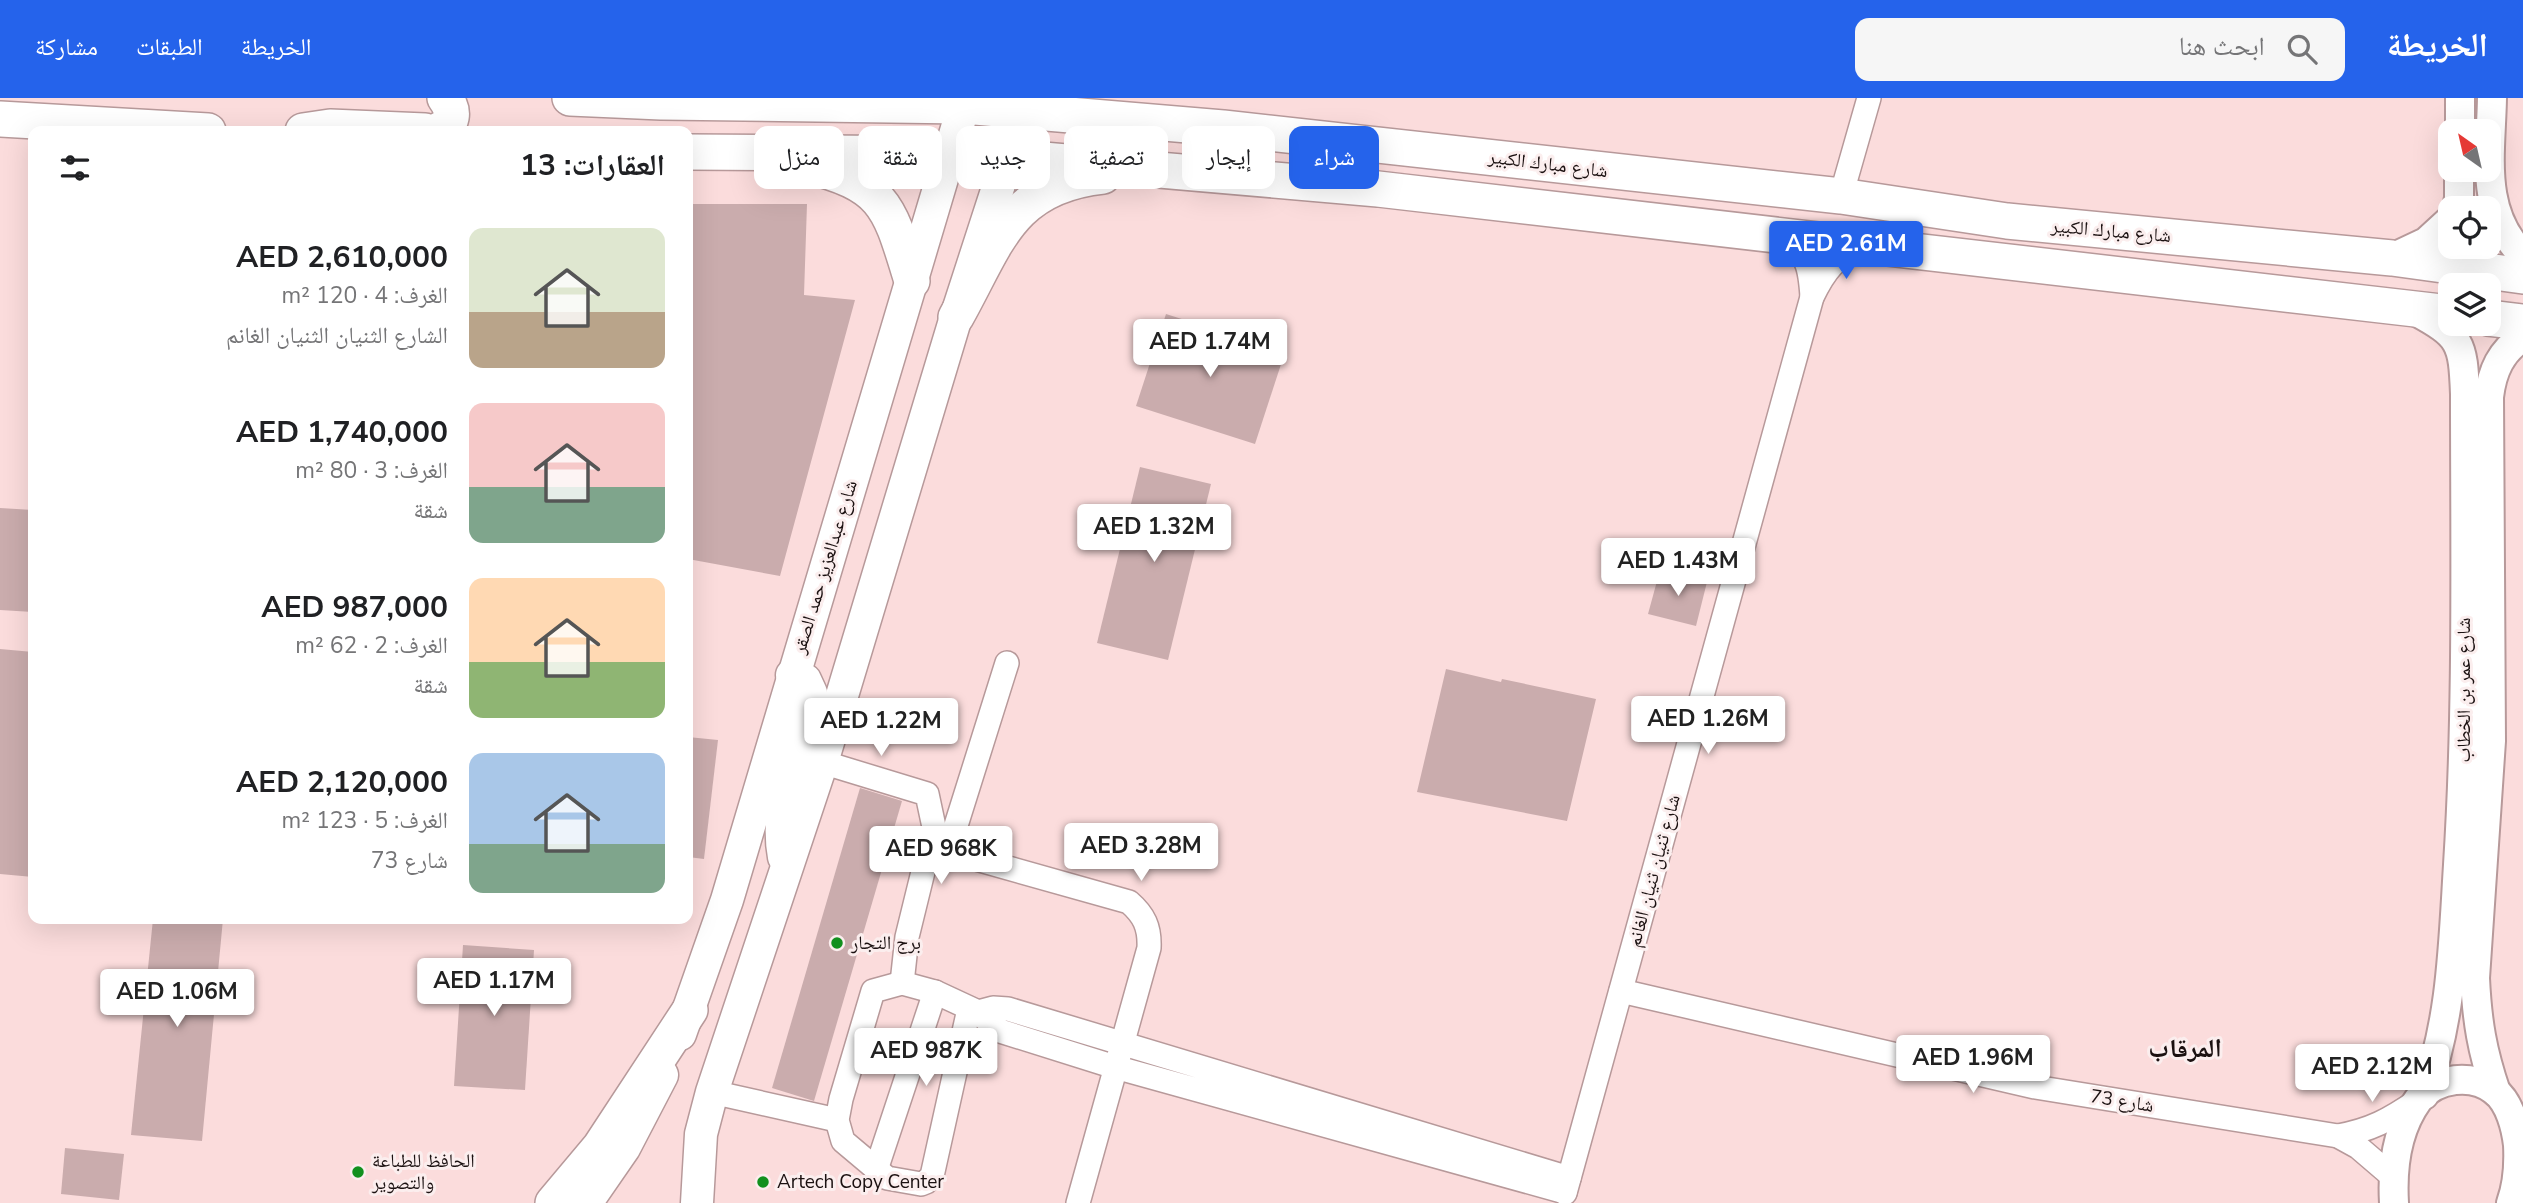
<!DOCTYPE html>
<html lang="ar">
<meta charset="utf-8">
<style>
body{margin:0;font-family:"Nunito Sans","Noto Naskh Arabic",sans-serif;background:#f6f6f6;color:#202124;direction:rtl;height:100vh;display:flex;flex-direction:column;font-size:26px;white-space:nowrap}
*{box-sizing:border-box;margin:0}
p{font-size:23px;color:#757577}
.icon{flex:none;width:38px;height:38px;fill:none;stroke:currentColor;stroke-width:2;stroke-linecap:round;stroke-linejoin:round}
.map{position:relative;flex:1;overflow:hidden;direction:ltr}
.drawer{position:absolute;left:28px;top:28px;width:665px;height:798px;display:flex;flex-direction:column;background:#fff;border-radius:14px;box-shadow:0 7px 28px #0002;direction:rtl}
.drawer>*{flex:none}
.hud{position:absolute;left:714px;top:28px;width:665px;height:63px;direction:rtl;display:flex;gap:14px}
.needle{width:46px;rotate:326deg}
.tools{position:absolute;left:2438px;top:21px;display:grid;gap:14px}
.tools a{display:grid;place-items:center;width:63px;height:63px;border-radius:14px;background:#fff;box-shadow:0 7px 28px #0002;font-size:35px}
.price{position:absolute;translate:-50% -60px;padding:0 16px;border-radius:7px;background:#fff;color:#222;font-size:23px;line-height:46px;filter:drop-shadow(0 2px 4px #0008)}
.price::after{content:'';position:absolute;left:50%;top:42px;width:21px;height:16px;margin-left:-10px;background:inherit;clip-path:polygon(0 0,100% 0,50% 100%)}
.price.current{background:#2563eb;color:#fff}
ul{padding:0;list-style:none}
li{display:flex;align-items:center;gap:21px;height:175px;padding:0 28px}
li span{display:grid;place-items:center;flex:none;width:196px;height:140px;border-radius:14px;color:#555}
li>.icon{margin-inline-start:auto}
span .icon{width:84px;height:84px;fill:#fffc;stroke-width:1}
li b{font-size:30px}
h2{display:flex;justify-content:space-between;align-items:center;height:84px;padding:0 28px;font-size:30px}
.pill{padding:0 24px;border-radius:14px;background:#fff;box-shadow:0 7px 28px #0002;font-size:24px;line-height:63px}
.pill.current{background:#2563eb;color:#fff}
header{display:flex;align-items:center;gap:42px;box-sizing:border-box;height:98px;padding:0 35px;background:#2563eb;color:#fff}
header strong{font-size:33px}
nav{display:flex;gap:38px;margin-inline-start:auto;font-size:24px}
.search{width:490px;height:63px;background:#f6f6f6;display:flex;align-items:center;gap:18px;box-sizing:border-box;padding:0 24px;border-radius:14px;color:#757577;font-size:26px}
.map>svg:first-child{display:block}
</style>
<header>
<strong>الخريطة</strong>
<div class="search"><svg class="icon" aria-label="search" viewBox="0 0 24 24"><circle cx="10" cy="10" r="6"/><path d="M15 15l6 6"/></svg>ابحث هنا</div>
<nav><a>الخريطة</a><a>الطبقات</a><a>مشاركة</a></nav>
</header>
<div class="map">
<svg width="2523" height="1105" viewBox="0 0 2523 1105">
<rect width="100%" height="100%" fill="#fbdcdc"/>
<!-- building -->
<g fill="#caacad">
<polygon points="688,106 807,106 804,197 855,202 780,478 688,461"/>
<polygon points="1166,216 1285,254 1255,346 1136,308"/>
<polygon points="1140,369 1211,386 1168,562 1097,545"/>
<polygon points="0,410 33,412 33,514 0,512"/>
<polygon points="1660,472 1707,484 1696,528 1648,516"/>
<polygon points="0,551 33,554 33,779 0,776"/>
<polygon points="1446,571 1501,584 1502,581 1596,601 1567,723 1417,694"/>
<polygon points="688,639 718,642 704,761 688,759"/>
<polygon points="860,690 902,703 814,1003 772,990"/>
<polygon points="153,821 223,821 202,1043 131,1037"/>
<polygon points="463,847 534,852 525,992 454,988"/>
<polygon points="65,1050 124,1056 119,1102 61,1096"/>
</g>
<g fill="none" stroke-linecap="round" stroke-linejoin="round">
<!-- minor casing -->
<g stroke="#b7999a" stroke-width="26">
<g id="minor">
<polyline points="1841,98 1869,0"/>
<path d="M1782,139c26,18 28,29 30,60"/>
<path d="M1007,565l-54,172 4,15 19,9 153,43c15,13 21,25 20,46l-71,255"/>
<polyline points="822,664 927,696 934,729 907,839 902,885"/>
<polyline points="1621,893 2035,989 2338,1038 2358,1049 2393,1079"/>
<polyline points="969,911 932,1078 926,1084 921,1086 887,1080 843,1043 837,1022 841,1001 873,893 902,885 935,894 978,914"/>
<polyline points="712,994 837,1022"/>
<path d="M2338,1038c33,-6 51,-16 79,-35"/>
<polyline points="876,1072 935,894"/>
<polyline points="1565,1094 1115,969 997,932 978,914 993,910 1008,911 1569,1080"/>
<path d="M1565,1095l247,-896c12,-25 24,-43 52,-50"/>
</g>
</g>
<!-- tertiary casing -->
<g stroke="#b7999a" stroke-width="32">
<g id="tertiary">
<path d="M2492,0c-1,56 -13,114 31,157"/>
<polyline points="2460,33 2460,0"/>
<polyline points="2457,110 2459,100 2459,72"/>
<polyline points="2392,160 2426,144 2450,122"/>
<path d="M2415,213c46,25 48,31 50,83 0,157 3,314 -7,471 -5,79 -6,155 -34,230"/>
<path d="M2496,994c-14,-41 -19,-71 -21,-114l16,-237 -2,-344c3,-26 12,-46 34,-60"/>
<path d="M2394,1105c-2,-35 3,-74 24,-103 18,-23 55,-27 77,-9 15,12 21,37 23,54 1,20 0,39 -7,58"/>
</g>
</g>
<!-- secondary casing -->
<g stroke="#b7999a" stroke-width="35">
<g id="secondary">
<path d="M784,759c-11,-58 19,-108 27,-164l-6,-13 -13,-5"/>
<polyline points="680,936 727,802 966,0"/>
<polyline points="586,1105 624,1050 662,977"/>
<polyline points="697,1105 701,1036 712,994 822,664 956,219 1027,0"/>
</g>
</g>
<!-- primary casing -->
<g stroke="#b7999a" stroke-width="38">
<g id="primary">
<polyline points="570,0 661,4 963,8 1223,30 1841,98 2007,123 2392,160 2523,178"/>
<polyline points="0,21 208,33"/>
<polyline points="303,33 330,29 425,33"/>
<path d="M437,33c17,-6 18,-20 8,-33"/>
<polyline points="688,54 949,56 1009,59 1378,91 2450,215"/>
<path d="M805,67c81,20 84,41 107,116"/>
<path d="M956,219c41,-73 53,-131 147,-141"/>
<polyline points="2488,220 2523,224"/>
<polyline points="553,1105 600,1049 690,912"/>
</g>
</g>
<!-- minor -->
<use href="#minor" stroke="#fff" stroke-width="23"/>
<!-- tertiary -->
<use href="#tertiary" stroke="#fff" stroke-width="28"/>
<!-- secondary -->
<use href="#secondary" stroke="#fff" stroke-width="32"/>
<!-- primary -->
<use href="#primary" stroke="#fff" stroke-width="35"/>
</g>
<!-- markers -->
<g fill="#11901e" stroke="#fbeeee" stroke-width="2.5">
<circle cx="837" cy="845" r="7"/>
<circle cx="358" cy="1074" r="7"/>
<circle cx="763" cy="1084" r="7"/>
</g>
<g text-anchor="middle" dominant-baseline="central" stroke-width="6" stroke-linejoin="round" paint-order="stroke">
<!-- street labels -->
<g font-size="19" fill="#1b1111" stroke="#fbeeee">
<text transform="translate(1548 66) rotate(7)">شارع مبارك الكبير</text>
<text transform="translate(2111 133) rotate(5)">شارع مبارك الكبير</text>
<text transform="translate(825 469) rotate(-73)">شارع عبدالعزيز حمد الصقر</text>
<text transform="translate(2464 592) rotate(-90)">شارع عمر بن الخطاب</text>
<text transform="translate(1654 773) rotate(-75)">شارع ثنيان ثنيان الغانم</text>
<text transform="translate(2122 1003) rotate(9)">شارع 73</text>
</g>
<!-- poi labels -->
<g font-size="19" fill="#1b1111" stroke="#fbeeee" text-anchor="start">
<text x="851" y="845">برج التجار</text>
<text x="372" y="1063">الحافظ للطباعة<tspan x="372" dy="22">والتصوير</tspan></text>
<text x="777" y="1084">Artech Copy Center</text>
</g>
<!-- district labels -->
<g font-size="26" font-weight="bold" fill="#1b1111" stroke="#fbeeee">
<text x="2185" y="950">المرقاب</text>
</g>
</g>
</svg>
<div class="tools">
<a><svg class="needle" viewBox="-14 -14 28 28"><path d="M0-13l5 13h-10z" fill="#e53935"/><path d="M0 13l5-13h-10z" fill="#757577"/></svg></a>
<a><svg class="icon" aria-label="locate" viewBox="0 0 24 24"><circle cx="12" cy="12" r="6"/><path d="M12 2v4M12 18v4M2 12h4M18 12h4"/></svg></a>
<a><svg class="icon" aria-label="layers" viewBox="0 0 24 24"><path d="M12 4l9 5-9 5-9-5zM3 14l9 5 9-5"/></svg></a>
</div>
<b class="price current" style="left:1846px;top:183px">AED 2.61M</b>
<b class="price" style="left:1210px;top:281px">AED 1.74M</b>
<b class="price" style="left:1154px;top:466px">AED 1.32M</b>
<b class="price" style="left:1678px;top:500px">AED 1.43M</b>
<b class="price" style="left:1708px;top:658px">AED 1.26M</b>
<b class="price" style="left:881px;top:660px">AED 1.22M</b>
<b class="price" style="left:1141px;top:785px">AED 3.28M</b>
<b class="price" style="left:941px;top:788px">AED 968K</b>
<b class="price" style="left:494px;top:920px">AED 1.17M</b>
<b class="price" style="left:177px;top:931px">AED 1.06M</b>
<b class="price" style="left:926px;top:990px">AED 987K</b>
<b class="price" style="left:1973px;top:997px">AED 1.96M</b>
<b class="price" style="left:2372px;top:1006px">AED 2.12M</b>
<div class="hud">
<a class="pill current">شراء</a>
<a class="pill">إيجار</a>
<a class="pill">تصفية</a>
<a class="pill">جديد</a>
<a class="pill">شقة</a>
<a class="pill">منزل</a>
</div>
<section class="drawer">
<h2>العقارات: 13<svg class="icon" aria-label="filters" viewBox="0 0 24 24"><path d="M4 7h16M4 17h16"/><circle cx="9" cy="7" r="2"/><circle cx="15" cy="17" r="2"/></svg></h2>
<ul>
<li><span style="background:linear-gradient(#dfe7d0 60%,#b9a48a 0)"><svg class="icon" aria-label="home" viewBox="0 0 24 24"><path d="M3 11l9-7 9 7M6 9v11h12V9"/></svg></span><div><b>AED 2,610,000</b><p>الغرف: 4 · 120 m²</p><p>الشارع الثنيان الثنيان الغانم</p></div></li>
<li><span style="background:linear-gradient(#f6c9c9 60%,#7fa58c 0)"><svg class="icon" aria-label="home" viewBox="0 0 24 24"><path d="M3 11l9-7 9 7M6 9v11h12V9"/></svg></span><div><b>AED 1,740,000</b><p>الغرف: 3 · 80 m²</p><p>شقة</p></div></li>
<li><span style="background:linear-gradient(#ffd9b3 60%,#8fb573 0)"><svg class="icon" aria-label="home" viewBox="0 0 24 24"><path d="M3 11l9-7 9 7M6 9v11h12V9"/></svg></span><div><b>AED 987,000</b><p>الغرف: 2 · 62 m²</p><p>شقة</p></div></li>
<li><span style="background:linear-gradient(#a9c7e8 65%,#7fa58c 0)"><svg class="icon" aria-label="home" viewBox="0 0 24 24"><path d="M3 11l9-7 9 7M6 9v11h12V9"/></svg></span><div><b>AED 2,120,000</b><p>الغرف: 5 · 123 m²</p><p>شارع 73</p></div></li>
</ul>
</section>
</div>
